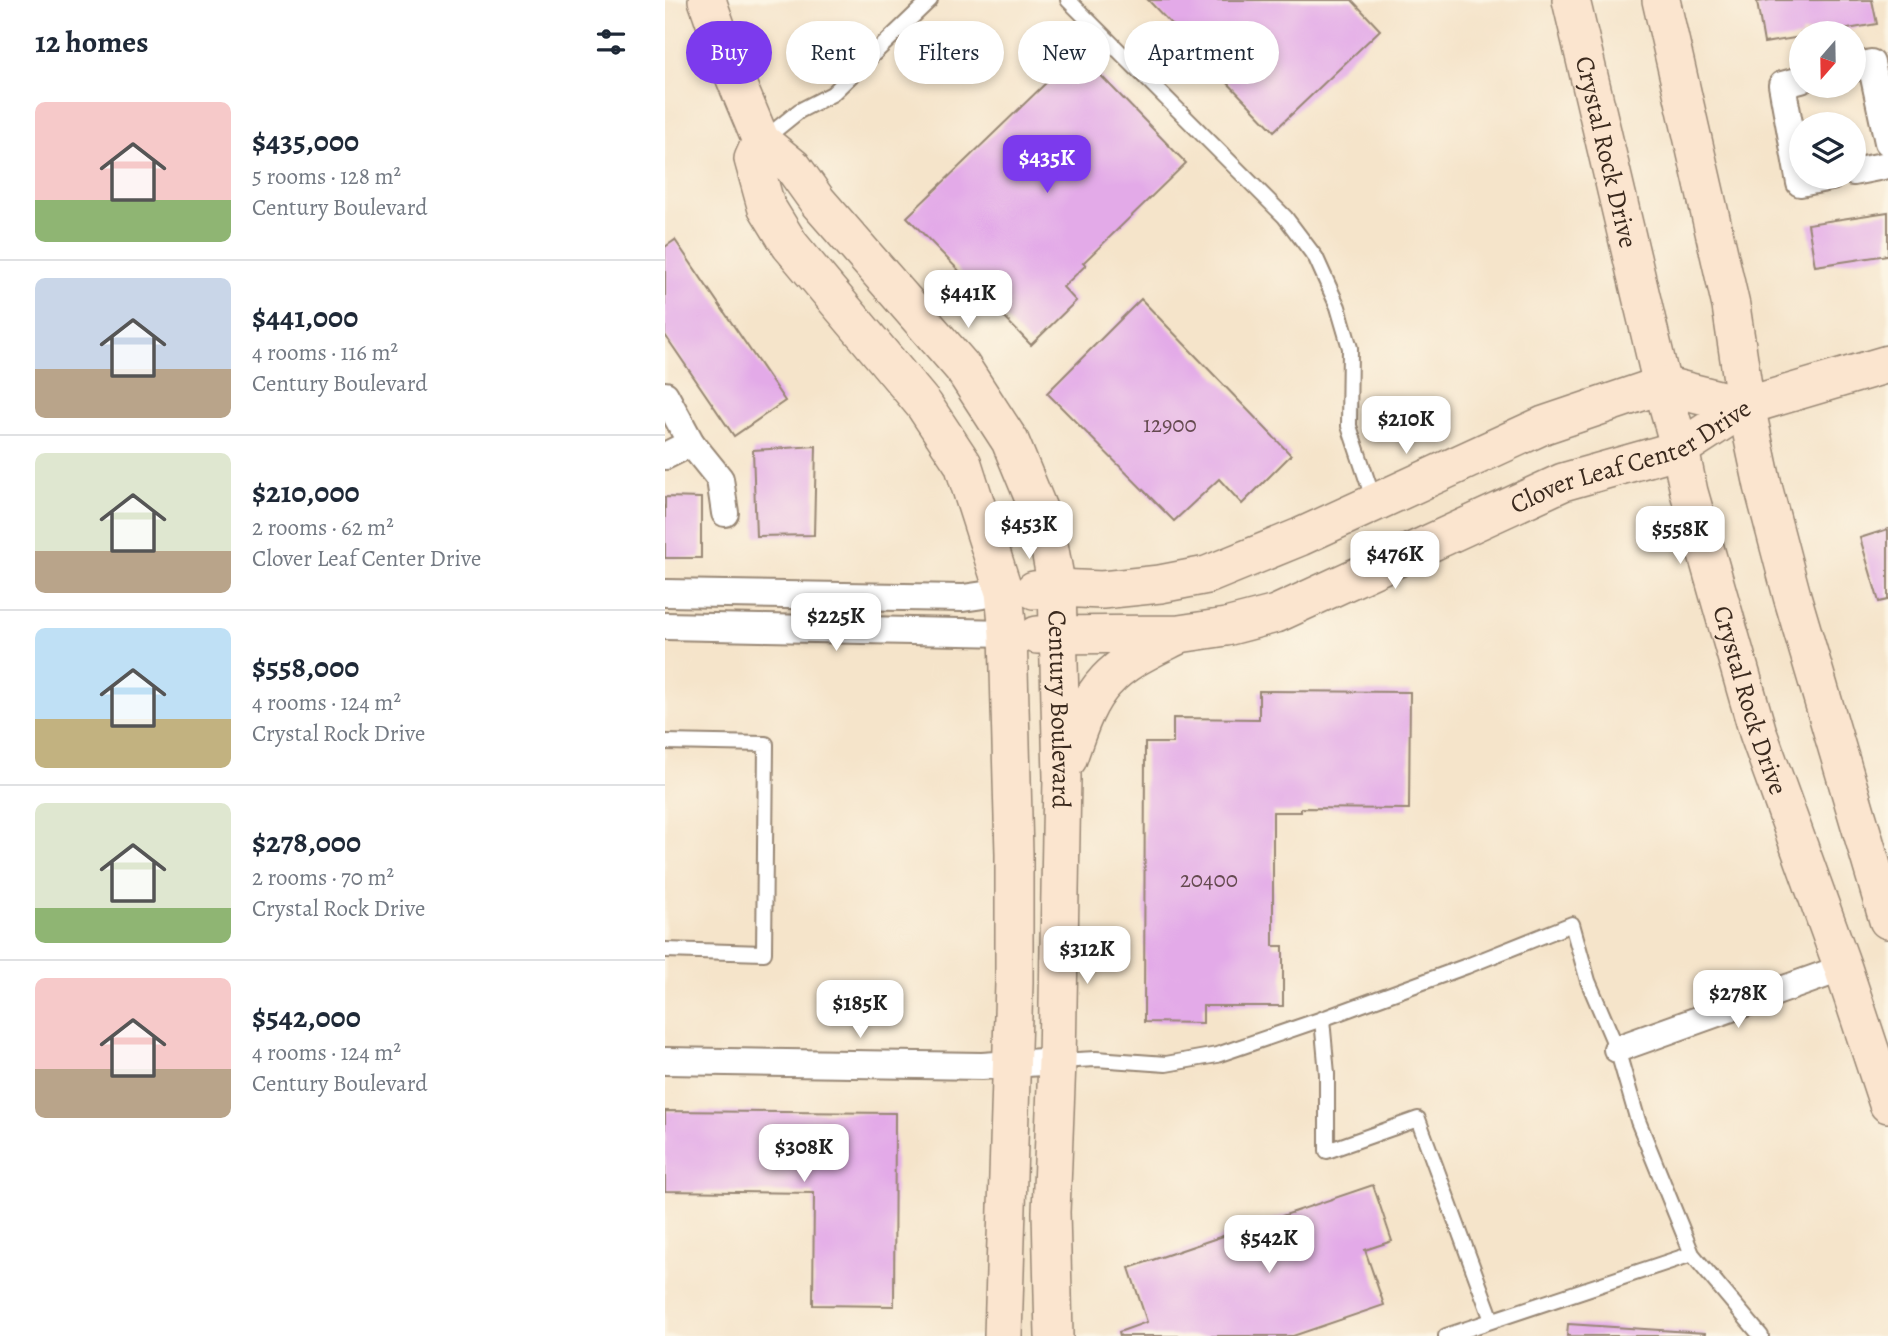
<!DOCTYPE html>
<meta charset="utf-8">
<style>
body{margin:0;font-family:Alegreya,serif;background:#f6f6f7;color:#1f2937;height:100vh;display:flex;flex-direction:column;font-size:26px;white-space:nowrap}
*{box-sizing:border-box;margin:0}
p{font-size:23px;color:#747a83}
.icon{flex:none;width:38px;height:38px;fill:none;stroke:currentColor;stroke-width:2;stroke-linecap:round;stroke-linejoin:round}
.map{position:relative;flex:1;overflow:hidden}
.details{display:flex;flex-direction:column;background:#fff;width:665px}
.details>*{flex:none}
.top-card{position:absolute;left:21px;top:21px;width:665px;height:63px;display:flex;gap:14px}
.needle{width:46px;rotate:200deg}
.controls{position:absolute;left:1124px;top:21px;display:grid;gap:14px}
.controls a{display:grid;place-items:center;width:77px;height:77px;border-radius:50%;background:#fff;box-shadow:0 4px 10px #0003;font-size:35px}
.price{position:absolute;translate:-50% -60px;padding:0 16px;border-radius:14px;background:#fff;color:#222;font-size:23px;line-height:46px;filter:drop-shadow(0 2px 4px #0008)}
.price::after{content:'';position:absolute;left:50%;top:42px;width:21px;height:16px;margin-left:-10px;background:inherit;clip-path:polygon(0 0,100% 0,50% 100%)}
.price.current{background:#7c3aed;color:#fff}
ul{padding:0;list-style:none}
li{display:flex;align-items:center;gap:21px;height:175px;padding:0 35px}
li+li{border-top:2px solid #e0e1e3}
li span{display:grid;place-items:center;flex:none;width:196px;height:140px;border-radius:10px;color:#555}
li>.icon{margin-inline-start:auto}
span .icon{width:84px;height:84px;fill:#fffc;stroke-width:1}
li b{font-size:30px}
h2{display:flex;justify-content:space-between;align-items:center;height:84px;padding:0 35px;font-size:30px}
.tag{padding:0 24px;border-radius:32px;background:#fff;box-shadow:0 4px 10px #0003;font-size:24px;line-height:63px}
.tag.current{background:#7c3aed;color:#fff}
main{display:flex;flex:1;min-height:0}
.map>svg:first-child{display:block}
</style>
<main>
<section class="details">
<h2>12 homes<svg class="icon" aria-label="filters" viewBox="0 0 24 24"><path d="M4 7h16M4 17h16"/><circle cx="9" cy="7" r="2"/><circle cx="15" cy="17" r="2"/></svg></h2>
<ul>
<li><span style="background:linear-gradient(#f6c9c9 70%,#8fb573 0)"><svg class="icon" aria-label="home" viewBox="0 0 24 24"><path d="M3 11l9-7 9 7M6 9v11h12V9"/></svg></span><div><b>$435,000</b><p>5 rooms · 128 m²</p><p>Century Boulevard</p></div></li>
<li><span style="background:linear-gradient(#c9d6e8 65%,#b9a48a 0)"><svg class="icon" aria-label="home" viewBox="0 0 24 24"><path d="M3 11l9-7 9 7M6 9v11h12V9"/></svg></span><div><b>$441,000</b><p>4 rooms · 116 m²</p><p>Century Boulevard</p></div></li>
<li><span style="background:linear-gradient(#dfe7d0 70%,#b9a48a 0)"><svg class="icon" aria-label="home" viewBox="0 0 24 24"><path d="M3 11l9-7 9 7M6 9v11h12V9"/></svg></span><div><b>$210,000</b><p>2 rooms · 62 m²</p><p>Clover Leaf Center Drive</p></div></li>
<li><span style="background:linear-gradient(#bfe0f5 65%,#c2b280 0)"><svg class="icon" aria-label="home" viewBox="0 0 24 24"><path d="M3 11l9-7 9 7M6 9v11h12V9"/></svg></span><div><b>$558,000</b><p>4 rooms · 124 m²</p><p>Crystal Rock Drive</p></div></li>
<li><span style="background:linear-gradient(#dfe7d0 75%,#8fb573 0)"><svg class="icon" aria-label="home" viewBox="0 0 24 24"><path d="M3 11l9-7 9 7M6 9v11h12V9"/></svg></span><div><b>$278,000</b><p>2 rooms · 70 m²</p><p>Crystal Rock Drive</p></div></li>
<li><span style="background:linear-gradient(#f6c9c9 65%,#b9a48a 0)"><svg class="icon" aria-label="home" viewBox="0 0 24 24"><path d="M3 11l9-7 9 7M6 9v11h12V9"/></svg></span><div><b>$542,000</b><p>4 rooms · 124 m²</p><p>Century Boulevard</p></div></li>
</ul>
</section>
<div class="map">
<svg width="1223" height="1336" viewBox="0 0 1223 1336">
<rect width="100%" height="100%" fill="#fcf5e5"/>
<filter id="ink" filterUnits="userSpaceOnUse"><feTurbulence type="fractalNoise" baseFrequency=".0143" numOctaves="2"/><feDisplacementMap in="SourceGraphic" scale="14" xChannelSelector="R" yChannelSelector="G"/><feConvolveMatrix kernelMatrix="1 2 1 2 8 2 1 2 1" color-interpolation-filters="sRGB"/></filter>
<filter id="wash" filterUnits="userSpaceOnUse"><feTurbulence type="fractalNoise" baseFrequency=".00686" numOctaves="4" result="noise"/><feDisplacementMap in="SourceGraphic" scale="28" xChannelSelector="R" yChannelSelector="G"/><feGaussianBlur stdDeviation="1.57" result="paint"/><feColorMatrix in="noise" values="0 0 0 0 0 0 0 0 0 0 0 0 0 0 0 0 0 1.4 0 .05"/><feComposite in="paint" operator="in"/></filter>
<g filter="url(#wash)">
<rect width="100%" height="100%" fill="#f5e4ca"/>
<g id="blocks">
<!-- building -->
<g fill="#e3aae8">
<polygon points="483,0 687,0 715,30 609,131"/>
<polygon points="1105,0 1207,0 1212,24 1159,33 1136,33 1136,37 1099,43 1092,2"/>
<polygon points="413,52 521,163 418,263 421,265 398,287 411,301 366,345 242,217"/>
<polygon points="1223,212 1223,255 1150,266 1143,224"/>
<polygon points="10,240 120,401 69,436 0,335 0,247"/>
<polygon points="476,299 626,455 577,504 554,479 509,521 382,393"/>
<polygon points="151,446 149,535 91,536 88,450"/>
<polygon points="0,497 36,498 36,558 0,558"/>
<polygon points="1223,529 1223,600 1214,602 1195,538"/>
<polygon points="594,691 745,692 744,809 636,808 636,812 608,812 608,946 618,946 618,1006 538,1006 538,1023 479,1022 480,743 508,743 508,718 594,719"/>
<polygon points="0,1111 230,1113 229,1306 148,1305 149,1193 0,1191"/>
<polygon points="708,1185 727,1241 700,1250 719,1305 628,1336 455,1336 454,1332 482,1322 464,1268"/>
<polygon points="903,1324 1040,1333 1040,1336 902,1336"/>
</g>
</g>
</g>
<g filter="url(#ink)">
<use href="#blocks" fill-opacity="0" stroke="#988774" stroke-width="2"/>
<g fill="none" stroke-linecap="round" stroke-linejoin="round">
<!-- lane casing -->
<g stroke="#988774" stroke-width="18">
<g id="lane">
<polyline points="403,0 620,217 651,258 673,307 685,348 684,426 709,501"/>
<polyline points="98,140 134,111 167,94 265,0"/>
<polyline points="0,742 101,744 99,953 0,950"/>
<polyline points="657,1019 662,1074 662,1151 753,1119 827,1320"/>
<polyline points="393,1061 431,1059 501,1064 552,1055 657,1019 802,966 907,924 923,981 952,1049 973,1121 1027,1254 1096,1336"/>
<polyline points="781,1336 1027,1254"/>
</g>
</g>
<!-- street casing -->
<g stroke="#988774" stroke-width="30">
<g id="street">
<polyline points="1188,68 1206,63 1223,142"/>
<polyline points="1136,80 1117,85 1135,183 1166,177"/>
<polyline points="1188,172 1223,165"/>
<polyline points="0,395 26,443 55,479 60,513"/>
<polyline points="0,456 26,443"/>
<polyline points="0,593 298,598 339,592"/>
<polyline points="0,626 343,633"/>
<polyline points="952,1049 1178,968"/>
<polyline points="0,1061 317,1066 392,1061"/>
</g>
</g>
<!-- secondary casing -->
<g stroke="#988774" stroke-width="40">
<g id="secondary">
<path id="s1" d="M42,0l24,69 30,72 32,26 25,35 144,165 48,74 36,87 11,60 5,189 -5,284 -6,151 3,124"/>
<path id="s2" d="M906,0l91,385 18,64 9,43 69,241 85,235 45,136"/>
<polyline points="996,0 1066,306 1081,406 1098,486 1127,596 1223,920"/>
<polyline points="96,141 88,159 101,206 125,245 259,405 298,464 339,592 343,633 349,854 349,983 338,1336"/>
<polyline points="369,590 392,588 437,590 495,584 542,575 635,537 879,425 997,385 1081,406"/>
<path id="s3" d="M372,635l142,-1 47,-7 50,-13 287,-132 117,-33 66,-43 142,-42"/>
<path d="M403,759c9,-26 18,-57 38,-78 18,-20 45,-32 69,-44"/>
</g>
</g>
<!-- lane -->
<use href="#lane" stroke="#fff" stroke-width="14"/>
<!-- street -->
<use href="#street" stroke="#fff" stroke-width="26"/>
<!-- secondary -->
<use href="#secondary" stroke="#fbe5cf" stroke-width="37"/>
</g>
</g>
<g text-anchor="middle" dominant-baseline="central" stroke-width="7" stroke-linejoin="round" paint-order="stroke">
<!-- number labels -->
<g font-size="23" fill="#654a50">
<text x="505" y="424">12900</text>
<text x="544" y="879">20400</text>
</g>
<!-- street labels -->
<g font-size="26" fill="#3b2a1e" stroke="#fcf5e5">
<text stroke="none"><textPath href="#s2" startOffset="156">Crystal Rock Drive</textPath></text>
<text stroke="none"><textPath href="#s3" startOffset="630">Clover Leaf Center Drive</textPath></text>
<text stroke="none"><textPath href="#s2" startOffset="723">Crystal Rock Drive</textPath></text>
<text stroke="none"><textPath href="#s1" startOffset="819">Century Boulevard</textPath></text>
</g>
</g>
</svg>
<div class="controls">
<a><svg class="needle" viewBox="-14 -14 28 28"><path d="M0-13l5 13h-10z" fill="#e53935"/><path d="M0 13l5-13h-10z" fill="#747a83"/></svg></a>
<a><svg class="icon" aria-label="layers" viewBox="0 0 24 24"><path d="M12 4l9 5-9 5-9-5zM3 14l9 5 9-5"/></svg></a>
</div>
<b class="price current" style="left:382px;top:195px">$435K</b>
<b class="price" style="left:303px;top:330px">$441K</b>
<b class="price" style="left:741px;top:456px">$210K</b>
<b class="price" style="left:364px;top:561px">$453K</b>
<b class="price" style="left:1015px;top:566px">$558K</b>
<b class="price" style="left:730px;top:591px">$476K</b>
<b class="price" style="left:171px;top:653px">$225K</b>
<b class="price" style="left:422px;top:986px">$312K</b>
<b class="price" style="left:1073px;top:1030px">$278K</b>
<b class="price" style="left:195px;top:1040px">$185K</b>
<b class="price" style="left:139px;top:1184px">$308K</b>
<b class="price" style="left:604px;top:1275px">$542K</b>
<div class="top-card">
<a class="tag current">Buy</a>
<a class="tag">Rent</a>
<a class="tag">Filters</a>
<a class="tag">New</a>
<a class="tag">Apartment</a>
</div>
</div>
</main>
